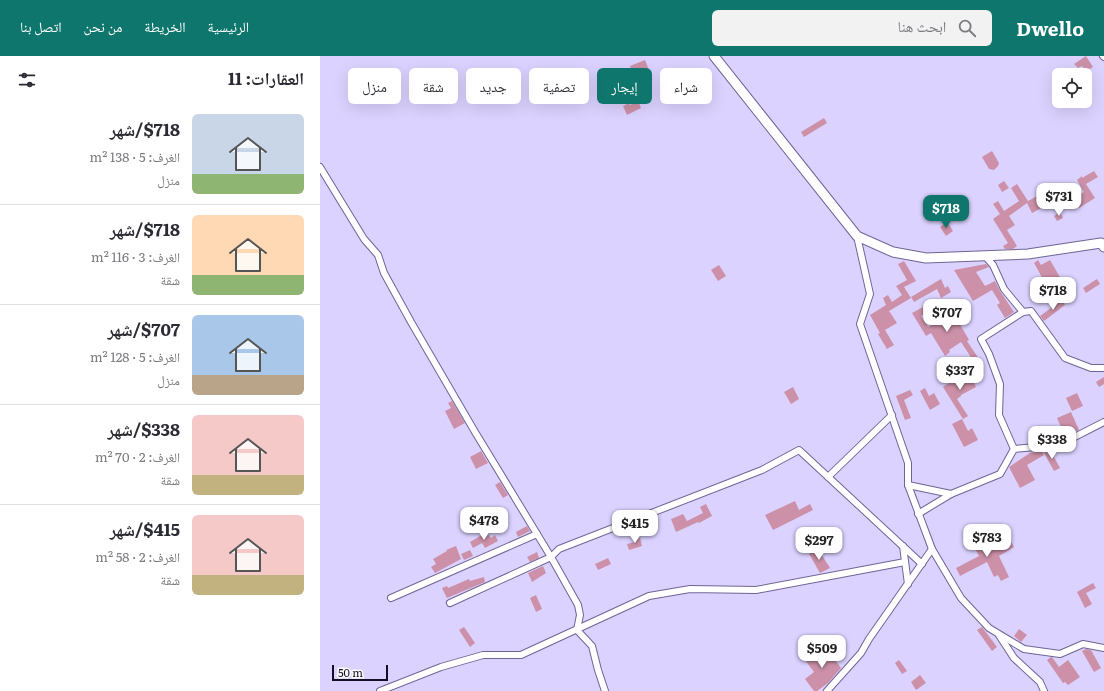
<!DOCTYPE html>
<html lang="ar">
<meta charset="utf-8">
<style>
body{margin:0;font-family:Literata,"Noto Naskh Arabic",serif;background:#f2f2f3;color:#2b2b33;direction:rtl;height:100vh;display:flex;flex-direction:column;font-size:15px;white-space:nowrap}
*{box-sizing:border-box;margin:0}
p{font-size:13px;color:#7c7c81}
.icon{flex:none;width:22px;height:22px;fill:none;stroke:currentColor;stroke-width:2;stroke-linecap:round;stroke-linejoin:round}
.map{position:relative;flex:1;overflow:hidden;direction:ltr}
.sheet{display:flex;flex-direction:column;background:#fff;width:320px}
.sheet>*{flex:none}
.top-card{position:absolute;left:12px;top:12px;width:380px;height:36px;direction:rtl;display:flex;gap:8px}
.controls{position:absolute;left:732px;top:12px;display:grid;gap:8px}
.controls a{display:grid;place-items:center;width:40px;height:40px;border-radius:6px;background:#fff;box-shadow:0 4px 16px #0002;font-size:20px}
.scale{position:absolute;left:12px;bottom:10px;width:56px;box-sizing:border-box;padding-left:4px;border:2px solid #140f22;border-top:0;font-size:11px;line-height:14px;white-space:nowrap;color:#140f22;-webkit-text-stroke:3px #fafafa;paint-order:stroke}
.price{position:absolute;translate:-50% -34px;padding:0 9px;border-radius:8px;background:#fff;color:#222;font-size:13px;line-height:26px;filter:drop-shadow(0 1px 2px #0008)}
.price::after{content:'';position:absolute;left:50%;top:24px;width:12px;height:9px;margin-left:-6px;background:inherit;clip-path:polygon(0 0,100% 0,50% 100%)}
.price.on{background:#0f766e;color:#fff}
ul{padding:0;list-style:none}
li{display:flex;align-items:center;gap:12px;height:100px;padding:0 16px}
li+li{border-top:1px solid #e1e1e2}
li span{display:grid;place-items:center;flex:none;width:112px;height:80px;border-radius:6px;color:#555}
li>.icon{margin-inline-start:auto}
span .icon{width:48px;height:48px;fill:#fffc;stroke-width:1}
li b{font-size:17px}
h2{display:flex;justify-content:space-between;align-items:center;height:48px;padding:0 16px;font-size:17px}
.chip{padding:0 14px;border-radius:6px;background:#fff;box-shadow:0 4px 16px #0002;font-size:14px;line-height:36px}
.chip.on{background:#0f766e;color:#fff}
header{display:flex;align-items:center;gap:24px;box-sizing:border-box;height:56px;padding:0 20px;background:#0f766e;color:#fff}
header strong{font-size:19px}
nav{display:flex;gap:22px;margin-inline-start:auto;font-size:14px}
.search{width:280px;height:36px;background:#f2f2f3;display:flex;align-items:center;gap:10px;box-sizing:border-box;padding:0 14px;border-radius:6px;color:#7c7c81;font-size:15px}
main{display:flex;flex:1;min-height:0}
.map>svg:first-child{display:block}
</style>
<header>
<strong>Dwello</strong>
<div class="search"><svg class="icon" aria-label="search" viewBox="0 0 24 24"><circle cx="10" cy="10" r="6"/><path d="M15 15l6 6"/></svg>ابحث هنا</div>
<nav><a>الرئيسية</a><a>الخريطة</a><a>من نحن</a><a>اتصل بنا</a></nav>
</header>
<main>
<div class="map">
<svg width="784" height="635" viewBox="0 0 784 635">
<rect width="100%" height="100%" fill="#dbd2ff"/>
<!-- building -->
<g fill="#cc91a8">
<polygon points="766,0 773,11 766,15 762,10 758,12 754,8"/>
<polygon points="325,4 329,14 322,17 321,13 312,16 310,10"/>
<polygon points="369,17 374,29 365,33 360,22"/>
<polygon points="318,45 321,52 307,59 303,50 309,47 310,49"/>
<polygon points="504,62 507,67 484,81 481,76"/>
<polygon points="672,95 679,107 678,110 674,114 669,113 662,101"/>
<polygon points="774,115 778,121 766,128 775,142 759,152 754,143 764,136 757,124 762,120 762,122"/>
<polygon points="684,125 689,132 682,136 678,129"/>
<polygon points="697,128 708,145 719,139 725,150 712,157 707,147 689,160 695,169 687,174 697,190 693,193 685,193 683,190 688,187 673,163 680,158 673,148 678,145 684,155 699,145 691,132"/>
<polygon points="738,134 742,140 736,144 733,138"/>
<polygon points="750,143 754,148 746,153 743,147"/>
<polygon points="740,156 743,162 737,165 734,160"/>
<polygon points="627,166 633,175 626,180 620,171"/>
<polygon points="718,204 721,209 730,204 744,228 736,233 734,229 728,232 714,207"/>
<polygon points="584,205 596,225 584,231 591,242 569,255 577,267 565,274 574,289 567,293 558,278 560,277 550,259 566,249 563,242 568,239 572,246 582,239 576,230 587,224 578,208"/>
<polygon points="666,208 669,211 656,216 665,230 675,225 680,235 694,256 685,262 677,249 680,247 672,234 653,245 634,214"/>
<polygon points="399,209 406,220 398,225 391,214"/>
<polygon points="621,223 625,232 628,230 631,236 621,242 617,233 594,246 591,241"/>
<polygon points="777,223 780,228 766,237 763,232"/>
<polygon points="742,244 745,249 724,265 720,260"/>
<polygon points="603,251 606,257 601,260 608,271 633,256 649,284 647,285 661,306 656,309 641,286 629,294 630,296 625,300 611,277 606,280 592,257"/>
<polygon points="648,315 656,331 641,339 641,340 637,343 648,360 643,363 623,331"/>
<polygon points="784,321 784,328 779,331 776,326"/>
<polygon points="473,331 479,343 471,348 464,336"/>
<polygon points="605,332 609,340 614,337 620,348 610,354 600,335"/>
<polygon points="590,334 593,339 584,344 591,362 585,364 576,340"/>
<polygon points="757,337 763,350 752,355 746,342"/>
<polygon points="132,345 145,367 134,373 125,355 131,352 128,347"/>
<polygon points="751,356 759,374 745,380 737,362"/>
<polygon points="642,363 648,375 652,372 658,384 644,391 632,368"/>
<polygon points="729,394 730,394 740,412 734,415 724,397"/>
<polygon points="161,395 168,407 156,413 150,401"/>
<polygon points="722,395 724,399 707,409 715,424 700,432 689,411 710,397"/>
<polygon points="180,426 188,439 183,442 175,429"/>
<polygon points="475,445 479,454 490,448 493,454 453,474 445,459"/>
<polygon points="386,448 392,460 379,467 378,466 356,476 351,463 363,458 367,465 383,457 380,451"/>
<polygon points="207,470 210,475 198,481 196,476"/>
<polygon points="654,475 665,497 690,484 694,491 679,500 689,521 681,525 678,519 674,521 667,506 640,520 636,512 659,500 647,478"/>
<polygon points="168,478 171,482 175,479 178,485 165,492 162,487 153,492 150,486 162,479 163,481"/>
<polygon points="320,482 322,490 309,494 307,488 315,486 314,484"/>
<polygon points="136,490 141,503 115,517 111,511 116,508 113,503 127,495 126,494"/>
<polygon points="498,493 510,512 500,517 489,498"/>
<polygon points="150,494 153,500 144,504 141,498"/>
<polygon points="217,496 219,502 210,506 207,501"/>
<polygon points="288,502 291,508 278,514 275,508"/>
<polygon points="223,510 226,517 212,526 208,517"/>
<polygon points="164,521 165,526 127,542 122,532 127,530 128,532 149,523 150,525"/>
<polygon points="773,527 776,532 766,537 772,548 765,552 757,536"/>
<polygon points="216,539 222,553 216,556 210,542"/>
<polygon points="144,571 155,587 150,591 139,574"/>
<polygon points="662,571 677,591 672,595 657,574"/>
<polygon points="699,573 707,579 701,586 694,580"/>
<polygon points="505,590 521,612 508,627 497,635 494,635 485,623 494,616 485,604"/>
<polygon points="766,593 771,594 781,612 774,616 762,595"/>
<polygon points="731,601 732,601 739,611 748,604 760,621 748,629 745,626 743,627 727,604"/>
<polygon points="579,604 587,615 582,618 575,607"/>
<polygon points="600,619 606,627 596,634 591,626"/>
</g>
<g fill="none" stroke-linecap="round" stroke-linejoin="round">
<!-- street casing -->
<g stroke="#706496" stroke-width="8">
<g id="street">
<polyline points="783,0 784,1"/>
<polyline points="0,111 44,183 58,199 64,217 91,266 155,376 231,501 258,549 260,559 257,574"/>
<polyline points="537,180 550,238 540,268 588,407 588,429 612,493 641,542 669,572 704,593 740,598 763,588 784,592"/>
<polyline points="665,200 673,209 684,233 703,256"/>
<polyline points="694,393 679,359 680,328 669,298 661,283 703,256 711,255 745,302 771,312 784,312"/>
<polyline points="508,421 572,359"/>
<polyline points="588,429 631,438"/>
<polyline points="598,458 631,438 680,418 694,393 739,389 784,366"/>
<polyline points="583,490 588,528"/>
<polyline points="71,542 217,478"/>
<polyline points="130,547 231,501 239,493 442,414 479,394 602,508"/>
<polyline points="257,574 272,590 278,614 285,635"/>
<polyline points="679,579 694,602 720,626 724,635"/>
<polyline points="60,635 121,611 163,599 201,599 329,540 370,533 436,534 585,506"/>
<polyline points="507,635 541,597 549,583 612,493"/>
</g>
</g>
<!-- secondary casing -->
<g stroke="#706496" stroke-width="11">
<polyline id="secondary" points="394,0 537,180 573,196 606,202 708,198 781,187 784,191"/>
</g>
<!-- street -->
<use href="#street" stroke="#fff" stroke-width="6"/>
<!-- secondary -->
<use href="#secondary" stroke="#fff" stroke-width="9"/>
</g>
</svg>
<div class="controls">
<a><svg class="icon" aria-label="locate" viewBox="0 0 24 24"><circle cx="12" cy="12" r="6"/><path d="M12 2v4M12 18v4M2 12h4M18 12h4"/></svg></a>
</div>
<div class="scale">50 m</div>
<b class="price" style="left:739px;top:161px">$731</b>
<b class="price on" style="left:626px;top:173px">$718</b>
<b class="price" style="left:733px;top:255px">$718</b>
<b class="price" style="left:627px;top:277px">$707</b>
<b class="price" style="left:640px;top:335px">$337</b>
<b class="price" style="left:732px;top:404px">$338</b>
<b class="price" style="left:164px;top:485px">$478</b>
<b class="price" style="left:315px;top:488px">$415</b>
<b class="price" style="left:667px;top:502px">$783</b>
<b class="price" style="left:499px;top:505px">$297</b>
<b class="price" style="left:502px;top:613px">$509</b>
<div class="top-card">
<a class="chip">شراء</a>
<a class="chip on">إيجار</a>
<a class="chip">تصفية</a>
<a class="chip">جديد</a>
<a class="chip">شقة</a>
<a class="chip">منزل</a>
</div>
</div>
<section class="sheet">
<h2>العقارات: 11<svg class="icon" aria-label="filters" viewBox="0 0 24 24"><path d="M4 7h16M4 17h16"/><circle cx="9" cy="7" r="2"/><circle cx="15" cy="17" r="2"/></svg></h2>
<ul>
<li><span style="background:linear-gradient(#c9d6e8 75%,#8fb573 0)"><svg class="icon" aria-label="home" viewBox="0 0 24 24"><path d="M3 11l9-7 9 7M6 9v11h12V9"/></svg></span><div><b>$718/شهر</b><p>الغرف: 5 · 138 m²</p><p>منزل</p></div></li>
<li><span style="background:linear-gradient(#ffd9b3 75%,#8fb573 0)"><svg class="icon" aria-label="home" viewBox="0 0 24 24"><path d="M3 11l9-7 9 7M6 9v11h12V9"/></svg></span><div><b>$718/شهر</b><p>الغرف: 3 · 116 m²</p><p>شقة</p></div></li>
<li><span style="background:linear-gradient(#a9c7e8 75%,#b9a48a 0)"><svg class="icon" aria-label="home" viewBox="0 0 24 24"><path d="M3 11l9-7 9 7M6 9v11h12V9"/></svg></span><div><b>$707/شهر</b><p>الغرف: 5 · 128 m²</p><p>منزل</p></div></li>
<li><span style="background:linear-gradient(#f6c9c9 75%,#c2b280 0)"><svg class="icon" aria-label="home" viewBox="0 0 24 24"><path d="M3 11l9-7 9 7M6 9v11h12V9"/></svg></span><div><b>$338/شهر</b><p>الغرف: 2 · 70 m²</p><p>شقة</p></div></li>
<li><span style="background:linear-gradient(#f6c9c9 75%,#c2b280 0)"><svg class="icon" aria-label="home" viewBox="0 0 24 24"><path d="M3 11l9-7 9 7M6 9v11h12V9"/></svg></span><div><b>$415/شهر</b><p>الغرف: 2 · 58 m²</p><p>شقة</p></div></li>
</ul>
</section>
</main>
